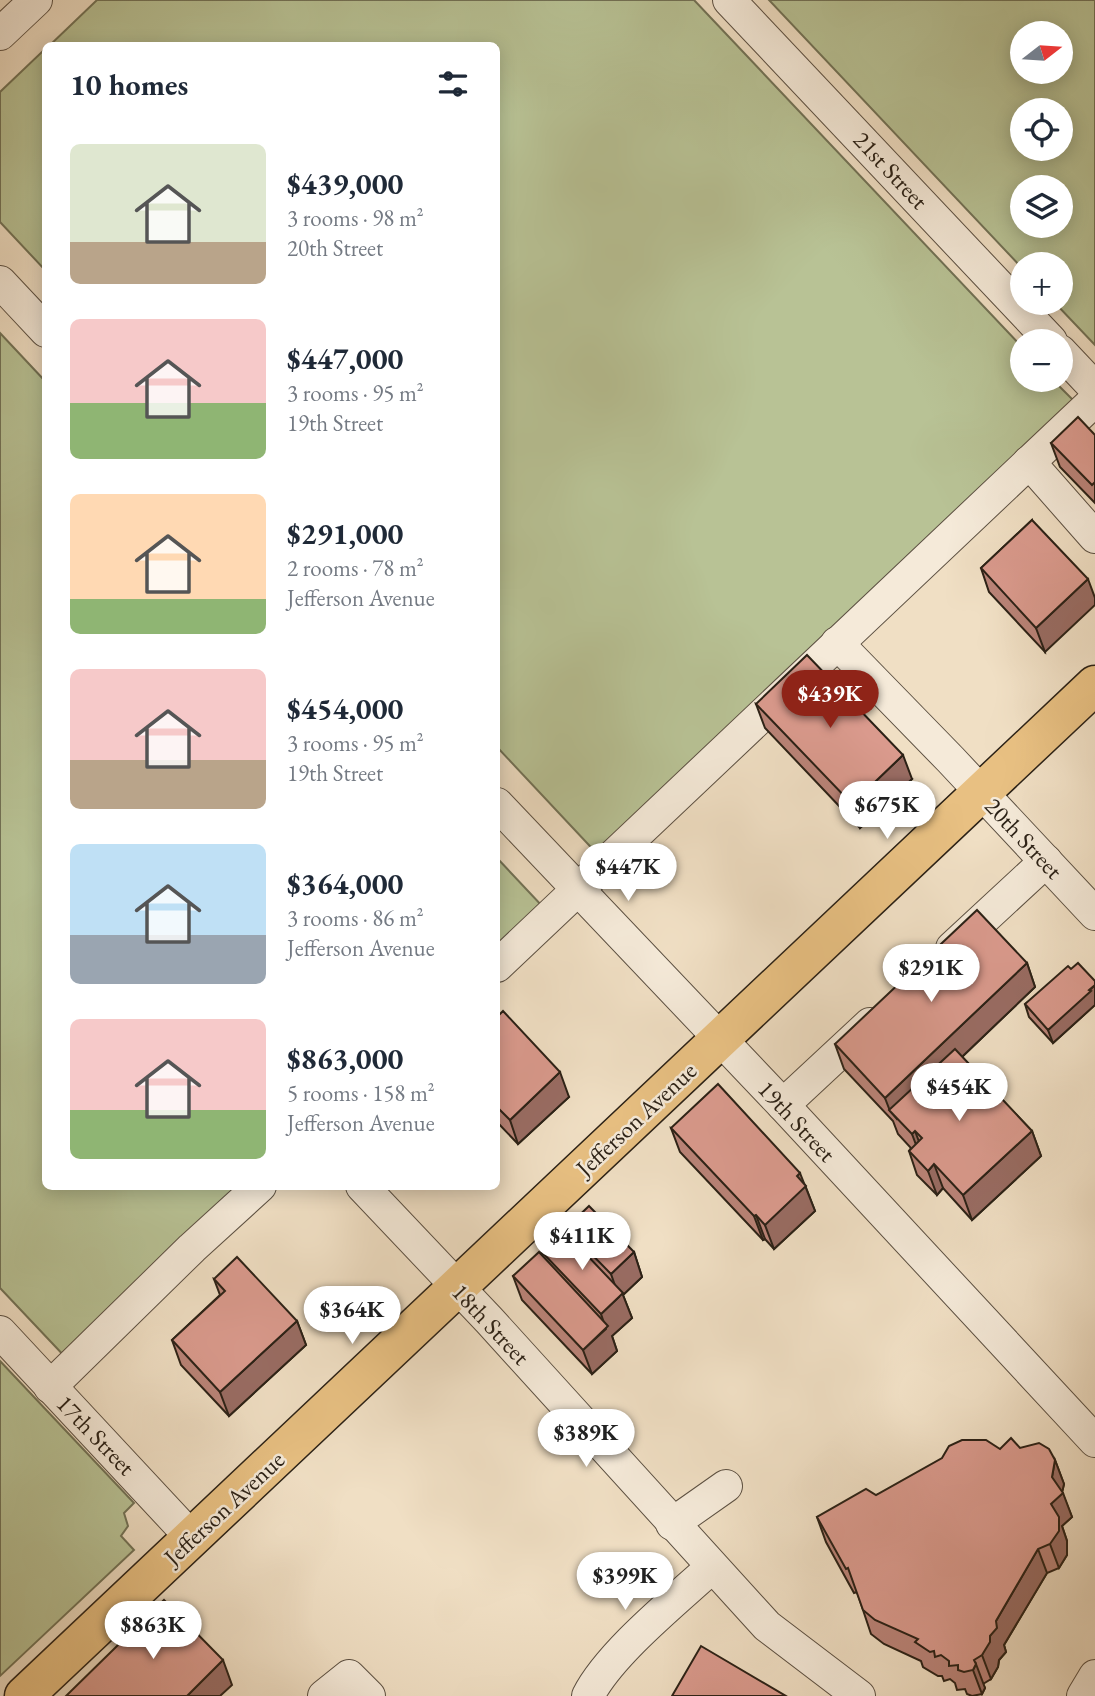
<!DOCTYPE html>
<meta charset="utf-8">
<style>
body{margin:0;font-family:"EB Garamond",serif;background:#f6f6f7;color:#1f2937;height:100vh;display:flex;flex-direction:column;font-size:26px;white-space:nowrap}
*{box-sizing:border-box;margin:0}
p{font-size:23px;color:#747a83}
.icon{flex:none;width:38px;height:38px;fill:none;stroke:currentColor;stroke-width:2;stroke-linecap:round;stroke-linejoin:round}
.map{position:relative;flex:1;overflow:hidden}
.sheet{position:absolute;left:42px;top:42px;width:458px;height:1148px;display:flex;flex-direction:column;background:#fff;border-radius:10px;box-shadow:0 4px 18px #0003}
.sheet>*{flex:none}
.needle{width:46px;rotate:73deg}
.fabs{position:absolute;left:1010px;top:21px;display:grid;gap:14px}
.fabs a{display:grid;place-items:center;width:63px;height:63px;border-radius:50%;background:#fff;box-shadow:0 4px 18px #0003;font-size:35px}
.price{position:absolute;translate:-50% -60px;padding:0 16px;border-radius:24px;background:#fff;color:#222;font-size:23px;line-height:46px;filter:drop-shadow(0 2px 4px #0008)}
.price::after{content:'';position:absolute;left:50%;top:42px;width:21px;height:16px;margin-left:-10px;background:inherit;clip-path:polygon(0 0,100% 0,50% 100%)}
.price.on{background:#8f2418;color:#fff}
ul{padding:0;list-style:none}
li{display:flex;align-items:center;gap:21px;height:175px;padding:0 28px}
li span{display:grid;place-items:center;flex:none;width:196px;height:140px;border-radius:10px;color:#555}
li>.icon{margin-inline-start:auto}
span .icon{width:84px;height:84px;fill:#fffc;stroke-width:1}
li b{font-size:30px}
h2{display:flex;justify-content:space-between;align-items:center;height:84px;padding:0 28px;font-size:30px}
.map>svg:first-child{display:block}
</style>
<div class="map">
<svg width="1095" height="1696" viewBox="0 0 1095 1696">
<rect width="100%" height="100%" fill="#f0dfc4"/>
<filter id="stains"><feTurbulence type="fractalNoise" baseFrequency=".00286" numOctaves="4"/><feColorMatrix values="0 0 0 0 .2 0 0 0 0 .09 0 0 0 0 .02 0 0 0 .5 -.17"/></filter>
<radialGradient id="worn" r=".72"><stop offset=".6" stop-color="#630" stop-opacity="0"/><stop offset="1" stop-color="#630" stop-opacity=".3"/></radialGradient>
<!-- green -->
<g fill="#b8c295" stroke="#727256" stroke-width="2" fill-rule="evenodd">
<polygon points="97,0 694,0 1022,347 1022,380 1053,380 1078,405 602,859 497,747 497,46 49,46"/>
<path d="M769,0h326v345l-40,-42h5v-39h-38v4zM1060,33v39h-38v-39zM1060,110v39h-38v-39zM1060,187v39h-38v-39z"/>
<polygon points="45,49 45,270 0,222 0,92"/>
<polygon points="0,333 45,381 46,1186 252,1187 69,1361 0,1288"/>
<polygon points="497,858 544,908 497,953"/>
<polygon points="0,1361 134,1503 124,1513 128,1526 121,1536 134,1550 0,1676"/>
</g>
<g fill="none" stroke-linecap="round" stroke-linejoin="round">
<!-- minor casing -->
<g stroke="#5c5042" stroke-width="34">
<g id="minor">
<polyline points="729,0 1051,341"/>
<polyline points="0,34 36,0"/>
<polyline points="0,282 46,331"/>
<polyline points="1060,351 1095,388"/>
<polyline points="1029,462 1095,537"/>
<polyline points="837,643 951,760 1095,914"/>
<polyline points="497,804 783,1105 1095,1441"/>
<polyline points="952,948 1046,861"/>
<polyline points="497,966 1095,400"/>
<polyline points="783,1105 870,1024"/>
<polyline points="362,1186 489,1320 767,1626 859,1696"/>
<polyline points="0,1332 192,1538"/>
<polyline points="50,1387 192,1248 260,1186"/>
<polyline points="672,1524 726,1486"/>
<polyline points="324,1696 349,1676 369,1696"/>
<path d="M588,1696c22,-43 87,-95 124,-129"/>
<polyline points="1083,1696 1095,1676"/>
</g>
</g>
<!-- major casing -->
<g stroke="#2b2116" stroke-width="41">
<polyline id="major" points="24,1696 1095,685"/>
</g>
<!-- minor -->
<use href="#minor" stroke="#f5ead9" stroke-width="32"/>
<!-- major -->
<use href="#major" stroke="#e8c082" stroke-width="38"/>
</g>
<!-- wall -->
<g fill="#bb8479" stroke="#2b2116" stroke-width="2">
<polygon points="1095,435 1095,503 1060,467 1051,443"/>
<polygon points="1032,520 1045,652 989,592 981,568"/>
<polygon points="756,704 912,779 860,828 765,728"/>
<polygon points="1027,963 1035,987 962,1057 1032,1131 1041,1156 972,1220 943,1188 937,1195 917,1175 909,1151 911,1148 898,1134 893,1121 844,1069 835,1044"/>
<polygon points="1071,969 1095,981 1095,1005 1053,1043 1029,1017 1025,1004"/>
<polygon points="497,1017 569,1097 518,1144 497,1122"/>
<polygon points="671,1128 805,1185 815,1211 774,1249 765,1239 763,1240 680,1152"/>
<polygon points="566,1228 634,1252 642,1277 623,1295 632,1318 612,1336 617,1351 592,1374 522,1300 513,1276 543,1257 541,1251 570,1237"/>
<polygon points="214,1279 297,1321 306,1345 229,1416 181,1365 172,1340 220,1295"/>
<polygon points="1020,1448 1055,1460 1064,1484 1062,1492 1072,1517 1062,1526 1067,1541 1067,1555 1059,1568 1047,1573 1004,1645 1006,1652 999,1660 998,1667 991,1679 983,1684 985,1688 982,1694 972,1696 967,1694 965,1689 957,1690 955,1683 950,1679 944,1681 942,1676 938,1676 923,1667 921,1661 884,1644 871,1634 857,1592 854,1593 826,1542 817,1517 1000,1449"/>
</g>
<!-- shaded-wall -->
<g fill="#996c63" stroke="#2b2116" stroke-width="2">
<polygon points="1088,579 1095,598 1095,605 1045,652 1036,628"/>
<polygon points="903,755 912,779 860,828 852,804"/>
<polygon points="1027,963 1035,987 897,1119 890,1111 885,1098"/>
<polygon points="1095,985 1095,1005 1053,1043 1048,1030"/>
<polygon points="560,1072 569,1097 518,1144 510,1120"/>
<polygon points="915,1131 924,1155 921,1158 912,1134"/>
<polygon points="1032,1131 1041,1156 972,1220 963,1195"/>
<polygon points="934,1164 943,1188 937,1195 928,1171"/>
<polygon points="800,1173 815,1211 774,1249 765,1225 797,1176"/>
<polygon points="756,1215 765,1239 763,1240 754,1216"/>
<polygon points="634,1252 642,1277 623,1295 632,1318 612,1336 617,1351 592,1374 583,1350 606,1329 601,1314 619,1297 611,1274"/>
<polygon points="297,1321 306,1345 229,1416 220,1392"/>
<polygon points="1055,1460 1064,1484 1062,1493 1063,1493 1072,1517 1062,1526 1067,1541 1067,1555 1059,1568 1050,1544 1052,1477"/>
<polygon points="1038,1549 1047,1573 1004,1645 1006,1652 999,1660 998,1667 991,1679 982,1655 996,1621"/>
<polygon points="223,1660 232,1685 220,1696 187,1696"/>
<polygon points="976,1664 985,1688 982,1694 973,1670"/>
</g>
<!-- building -->
<g fill="#da9a8d" stroke="#2b2116" stroke-width="2">
<polygon points="1078,417 1095,435 1095,482 1092,485 1051,443"/>
<polygon points="1032,520 1088,579 1036,628 981,568"/>
<polygon points="807,655 903,755 852,804 756,704"/>
<polygon points="977,910 1027,963 885,1098 835,1044"/>
<polygon points="1078,963 1095,981 1095,985 1089,990 1091,991 1048,1030 1025,1004 1068,966 1071,969"/>
<polygon points="503,1011 560,1072 510,1120 497,1107 497,1017"/>
<polygon points="955,1049 1032,1131 963,1195 934,1164 928,1171 909,1151 922,1138 915,1131 912,1134 889,1110"/>
<polygon points="718,1084 800,1173 797,1176 806,1186 765,1225 756,1215 754,1216 671,1128"/>
<polygon points="589,1206 634,1252 611,1274 566,1228"/>
<polygon points="563,1230 623,1293 601,1314 541,1251"/>
<polygon points="539,1252 608,1326 583,1350 513,1276"/>
<polygon points="237,1257 297,1321 220,1392 172,1340 225,1291 214,1279"/>
<polygon points="1011,1438 1020,1448 1039,1443 1049,1449 1055,1460 1052,1477 1063,1493 1051,1504 1059,1517 1059,1531 1050,1544 1038,1549 996,1621 997,1628 990,1636 990,1642 982,1655 974,1660 976,1664 973,1670 964,1672 958,1670 958,1665 949,1666 949,1661 941,1655 935,1657 934,1651 930,1652 915,1642 918,1639 875,1620 863,1610 848,1568 846,1569 817,1517 866,1489 876,1495 942,1458 949,1446 962,1440 986,1440 1000,1449"/>
<polygon points="164,1600 223,1660 187,1696 66,1696"/>
<polygon points="701,1646 786,1696 672,1696"/>
</g>
<g text-anchor="middle" dominant-baseline="central" stroke-width="5" stroke-linejoin="round" paint-order="stroke">
<!-- street labels -->
<g font-size="24" fill="#2b2116" stroke="#f5ead9">
<text transform="translate(891 170) rotate(47)">21st Street</text>
<text transform="translate(1024 838) rotate(47)">20th Street</text>
<text transform="translate(636 1119) rotate(-43)">Jefferson Avenue</text>
<text transform="translate(797 1121) rotate(47)">19th Street</text>
<text transform="translate(491 1324) rotate(47)">18th Street</text>
<text transform="translate(96 1435) rotate(46)">17th Street</text>
<text transform="translate(224 1508) rotate(-43)">Jefferson Avenue</text>
</g>
</g>
<rect width="100%" height="100%" filter="url(#stains)"/>
<rect width="100%" height="100%" fill="url(#worn)"/>
</svg>
<div class="fabs">
<a><svg class="needle" viewBox="-14 -14 28 28"><path d="M0-13l5 13h-10z" fill="#e53935"/><path d="M0 13l5-13h-10z" fill="#747a83"/></svg></a>
<a><svg class="icon" aria-label="locate" viewBox="0 0 24 24"><circle cx="12" cy="12" r="6"/><path d="M12 2v4M12 18v4M2 12h4M18 12h4"/></svg></a>
<a><svg class="icon" aria-label="layers" viewBox="0 0 24 24"><path d="M12 4l9 5-9 5-9-5zM3 14l9 5 9-5"/></svg></a>
<a>+</a>
<a>−</a>
</div>
<b class="price on" style="left:830px;top:730px">$439K</b>
<b class="price" style="left:887px;top:841px">$675K</b>
<b class="price" style="left:628px;top:903px">$447K</b>
<b class="price" style="left:931px;top:1004px">$291K</b>
<b class="price" style="left:959px;top:1123px">$454K</b>
<b class="price" style="left:582px;top:1272px">$411K</b>
<b class="price" style="left:352px;top:1346px">$364K</b>
<b class="price" style="left:586px;top:1469px">$389K</b>
<b class="price" style="left:625px;top:1612px">$399K</b>
<b class="price" style="left:153px;top:1661px">$863K</b>
<section class="sheet">
<h2>10 homes<svg class="icon" aria-label="filters" viewBox="0 0 24 24"><path d="M4 7h16M4 17h16"/><circle cx="9" cy="7" r="2"/><circle cx="15" cy="17" r="2"/></svg></h2>
<ul>
<li><span style="background:linear-gradient(#dfe7d0 70%,#b9a48a 0)"><svg class="icon" aria-label="home" viewBox="0 0 24 24"><path d="M3 11l9-7 9 7M6 9v11h12V9"/></svg></span><div><b>$439,000</b><p>3 rooms · 98 m²</p><p>20th Street</p></div></li>
<li><span style="background:linear-gradient(#f6c9c9 60%,#8fb573 0)"><svg class="icon" aria-label="home" viewBox="0 0 24 24"><path d="M3 11l9-7 9 7M6 9v11h12V9"/></svg></span><div><b>$447,000</b><p>3 rooms · 95 m²</p><p>19th Street</p></div></li>
<li><span style="background:linear-gradient(#ffd9b3 75%,#8fb573 0)"><svg class="icon" aria-label="home" viewBox="0 0 24 24"><path d="M3 11l9-7 9 7M6 9v11h12V9"/></svg></span><div><b>$291,000</b><p>2 rooms · 78 m²</p><p>Jefferson Avenue</p></div></li>
<li><span style="background:linear-gradient(#f6c9c9 65%,#b9a48a 0)"><svg class="icon" aria-label="home" viewBox="0 0 24 24"><path d="M3 11l9-7 9 7M6 9v11h12V9"/></svg></span><div><b>$454,000</b><p>3 rooms · 95 m²</p><p>19th Street</p></div></li>
<li><span style="background:linear-gradient(#bfe0f5 65%,#9aa5b1 0)"><svg class="icon" aria-label="home" viewBox="0 0 24 24"><path d="M3 11l9-7 9 7M6 9v11h12V9"/></svg></span><div><b>$364,000</b><p>3 rooms · 86 m²</p><p>Jefferson Avenue</p></div></li>
<li><span style="background:linear-gradient(#f6c9c9 65%,#8fb573 0)"><svg class="icon" aria-label="home" viewBox="0 0 24 24"><path d="M3 11l9-7 9 7M6 9v11h12V9"/></svg></span><div><b>$863,000</b><p>5 rooms · 158 m²</p><p>Jefferson Avenue</p></div></li>
</ul>
</section>
</div>
